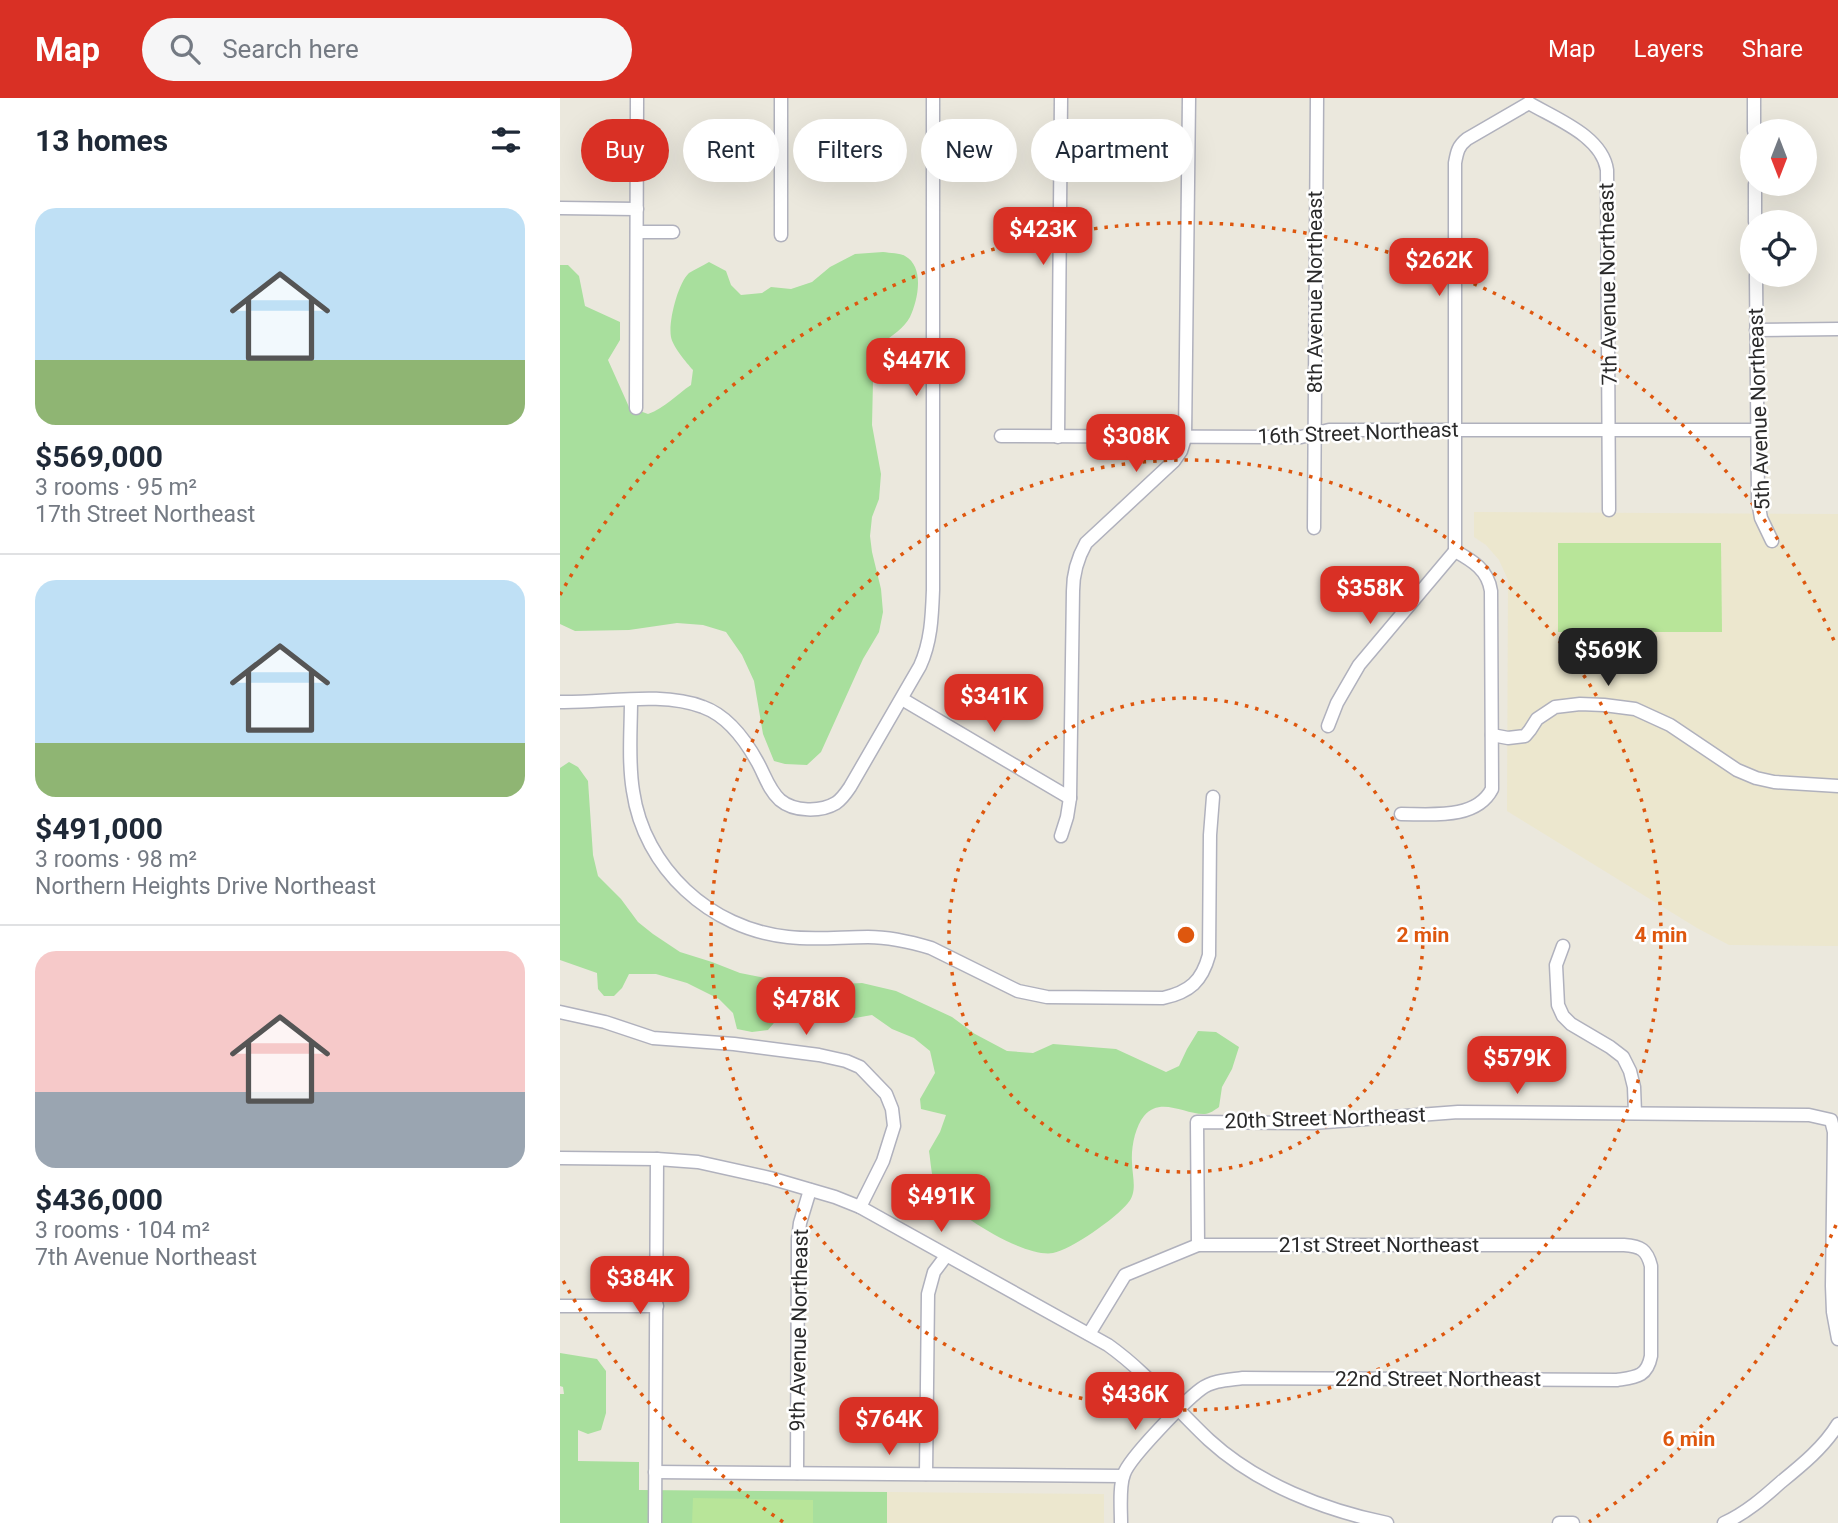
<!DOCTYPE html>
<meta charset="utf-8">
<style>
body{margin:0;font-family:Roboto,sans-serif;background:#f6f6f7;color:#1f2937;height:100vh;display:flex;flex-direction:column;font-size:26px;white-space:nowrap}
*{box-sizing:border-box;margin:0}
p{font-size:23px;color:#747a83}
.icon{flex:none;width:38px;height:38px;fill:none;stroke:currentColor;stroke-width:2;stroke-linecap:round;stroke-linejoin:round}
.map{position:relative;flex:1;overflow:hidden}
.details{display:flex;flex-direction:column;background:#fff;width:560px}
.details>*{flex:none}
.guide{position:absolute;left:21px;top:21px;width:665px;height:63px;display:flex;gap:14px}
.needle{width:46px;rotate:180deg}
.fabs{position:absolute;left:1180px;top:21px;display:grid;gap:14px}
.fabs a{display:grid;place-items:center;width:77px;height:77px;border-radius:50%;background:#fff;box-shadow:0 7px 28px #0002;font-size:35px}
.price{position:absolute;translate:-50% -60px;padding:0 16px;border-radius:14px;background:#d93025;color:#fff;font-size:23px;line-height:46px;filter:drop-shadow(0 2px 4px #0008)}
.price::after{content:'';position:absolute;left:50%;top:42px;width:21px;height:16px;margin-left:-10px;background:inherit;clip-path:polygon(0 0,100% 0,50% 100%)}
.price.selected{background:#222;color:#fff}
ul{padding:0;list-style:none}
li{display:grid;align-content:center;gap:14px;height:371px;padding:0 35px}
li+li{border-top:2px solid #e0e1e3}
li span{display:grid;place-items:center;height:217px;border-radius:21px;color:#555}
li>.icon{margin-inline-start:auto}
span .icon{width:126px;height:126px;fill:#fffc;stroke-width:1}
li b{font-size:30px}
h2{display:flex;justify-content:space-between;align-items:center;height:84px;padding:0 35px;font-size:30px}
.chip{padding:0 24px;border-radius:32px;background:#fff;box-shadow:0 7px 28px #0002;font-size:24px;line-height:63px}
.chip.selected{background:#d93025;color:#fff}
header{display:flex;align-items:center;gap:42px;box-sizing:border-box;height:98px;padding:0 35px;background:#d93025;color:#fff}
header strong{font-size:33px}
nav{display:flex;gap:38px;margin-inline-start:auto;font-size:24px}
.search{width:490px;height:63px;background:#f6f6f7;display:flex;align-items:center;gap:18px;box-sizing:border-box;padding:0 24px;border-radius:38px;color:#747a83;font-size:26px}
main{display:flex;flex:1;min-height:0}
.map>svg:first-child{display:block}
</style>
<header>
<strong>Map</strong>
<div class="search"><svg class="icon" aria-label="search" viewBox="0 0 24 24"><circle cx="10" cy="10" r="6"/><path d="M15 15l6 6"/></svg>Search here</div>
<nav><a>Map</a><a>Layers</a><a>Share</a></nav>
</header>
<main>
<section class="details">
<h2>13 homes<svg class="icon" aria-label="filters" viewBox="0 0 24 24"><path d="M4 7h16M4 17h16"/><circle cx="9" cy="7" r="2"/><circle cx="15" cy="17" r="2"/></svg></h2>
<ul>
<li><span style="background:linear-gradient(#bfe0f5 70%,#8fb573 0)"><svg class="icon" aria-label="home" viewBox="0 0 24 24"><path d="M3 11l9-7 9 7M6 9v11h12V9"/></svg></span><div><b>$569,000</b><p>3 rooms · 95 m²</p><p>17th Street Northeast</p></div></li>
<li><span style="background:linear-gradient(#bfe0f5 75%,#8fb573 0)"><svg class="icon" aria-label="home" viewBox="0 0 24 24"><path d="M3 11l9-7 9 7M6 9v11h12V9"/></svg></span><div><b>$491,000</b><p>3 rooms · 98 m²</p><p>Northern Heights Drive Northeast</p></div></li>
<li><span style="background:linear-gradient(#f6c9c9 65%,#9aa5b1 0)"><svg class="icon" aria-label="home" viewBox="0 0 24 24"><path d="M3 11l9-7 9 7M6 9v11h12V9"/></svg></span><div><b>$436,000</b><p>3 rooms · 104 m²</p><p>7th Avenue Northeast</p></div></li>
</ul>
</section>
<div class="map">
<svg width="1278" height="1425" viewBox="0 0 1278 1425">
<rect width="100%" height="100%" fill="#ebe8dd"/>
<!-- education -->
<g fill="#ece7ce">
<polygon points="914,414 1278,416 1278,848 1169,847 1137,830 947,713 948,482 939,462 926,447 914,439"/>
<polygon points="327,1394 544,1396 544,1425 327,1425"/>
</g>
<!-- green -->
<g fill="#a8df9d">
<path d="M323,154c7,1 17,1 22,4 20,11 13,44 5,61 -6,11 -18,19 -28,26l-9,38 -1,44 9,49 -2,25 -7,18 -2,19 2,16 9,37 2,23 -4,20 -16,27 -42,93 -14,13 -22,-1 -11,-3 -11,-27 -9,-53 -12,-26 -16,-23 -23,-7 -26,-2 -48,7 -54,1 -15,-7v-359h8l11,11 6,30 35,16v18l-12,20 21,47 19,7c17,-6 28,-19 43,-29l2,-15c-7,-8 -20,-23 -22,-33 -3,-15 7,-54 18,-64 6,-4 14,-7 20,-11l17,9 5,14 10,10 21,-2 9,-6 20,2 21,-7 18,-15 25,-13z"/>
<path d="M9,664l9,5 10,14 5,74 5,21 23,23 17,23 15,12 27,18 32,10 28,11 51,10 32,2 39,-2 34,8 56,26 23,17 32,17 26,2 20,-9 63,5 50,23 13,-6 8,-17 11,-18 18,1 23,15 -7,22 -10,18 -3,20c-4,3 -10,7 -14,7 -20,1 -44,-18 -61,2 -9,11 -13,32 -12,46 0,14 6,29 -4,41 -12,15 -57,47 -75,50 -28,5 -98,-38 -114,-61 -8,-11 -8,-29 -10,-41l11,-19 6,-17 -25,-6 -1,-10 15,-26 -5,-22 -16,-13 -22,-9 -20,-14 -17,3 -23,-5 -16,3 -13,-6 -19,1 -16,19 -16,2 -15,-3 -4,-16 -14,-14 -32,-16 -31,-9h-27l-7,14 -8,8h-10l-6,-7 -1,-16 -37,-13v-192z"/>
<polygon points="0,1255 37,1261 46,1273 46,1315 41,1332 28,1336 18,1332 18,1363 79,1364 79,1392 327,1394 327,1425 0,1425 0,1296 4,1296 3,1289 0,1288"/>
</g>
<!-- pitch -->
<g fill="#b8e599">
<polygon points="998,445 1161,445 1162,534 998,534"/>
<polygon points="133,1400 253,1402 253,1425 132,1425"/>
</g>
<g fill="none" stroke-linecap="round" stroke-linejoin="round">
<!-- minor casing -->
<g stroke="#b0b1bd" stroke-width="15">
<g id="minor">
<polyline points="221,0 221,137"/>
<polyline points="1194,0 1194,33"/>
<path d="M969,5c27,16 73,33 78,67l2,340"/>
<polyline points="1195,86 1195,124"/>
<polyline points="0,110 77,111"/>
<polyline points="77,134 113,134"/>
<polyline points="1196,177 1198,403 1201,420 1212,443"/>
<polyline points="1196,232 1278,231"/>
<polyline points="76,310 77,0"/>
<polyline points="441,338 741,339 769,332 1196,332"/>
<polyline points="498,339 501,0"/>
<polyline points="754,430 757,0"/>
<path d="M895,453v-388c2,-11 3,-17 12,-24l62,-36"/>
<polyline points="342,601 510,700"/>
<path d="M71,602c0,30 -3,61 2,91 11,77 77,138 155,146 26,3 53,0 80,0 21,0 43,5 63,11l87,43 29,6 116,1c27,-6 39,-17 46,-43l1,-120 3,-38"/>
<path d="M0,604c45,1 102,-11 143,5 25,9 43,34 55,56 7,13 11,27 22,37 14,12 41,12 56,3 6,-4 10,-10 14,-16l70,-121c11,-24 12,-49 13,-76v-492"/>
<polyline points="768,628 777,605 799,567 895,453"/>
<polyline points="932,637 948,640 965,638 970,632 977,621 995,609 1020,606 1044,607 1075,611 1110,627 1177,672 1196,680 1214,684 1278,688"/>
<path d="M841,716c30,0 75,6 91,-25l-1,-198c-3,-21 -18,-30 -36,-40"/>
<path d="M501,738l6,-19 3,-19 3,-207c0,-18 4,-32 13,-48l88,-82 7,-10 4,-13 4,-340"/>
<polyline points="1003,848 996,867 998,907 1003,918 1011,926 1050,949 1063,959 1070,973 1074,989 1075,1015"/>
<polyline points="0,914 45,924 93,940 174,946 259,957 286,963 300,969 326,996 332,1011 334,1028 323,1063 300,1109"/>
<path d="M0,1060l97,1 41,3 72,16 65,19 25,10 248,138c38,27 67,63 101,95 48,44 115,70 178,83"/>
<polyline points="638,1147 637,1024 753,1025 898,1014 1249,1017 1271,1022 1274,1034 1272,1188 1273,1214 1278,1241"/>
<polyline points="0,1208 97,1208"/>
<path d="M529,1236l36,-59 73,-30h426c17,1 23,5 27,21v90c-4,21 -15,21 -34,24l-374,-2c-14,2 -30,2 -42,11 -15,11 -72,69 -77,85 -5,12 -3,35 -3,49"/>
<polyline points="95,1374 562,1378"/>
<polyline points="237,1375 238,1141 240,1125 250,1092"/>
<polyline points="366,1376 368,1196 374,1174 386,1158"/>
<polyline points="95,1425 97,1061"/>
<polyline points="999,1425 1013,1425"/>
<path d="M1164,1425c22,-10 39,-25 57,-41 21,-17 43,-35 57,-58"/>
</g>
</g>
<!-- minor -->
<use href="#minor" stroke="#fff" stroke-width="12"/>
</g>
<!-- distance rings -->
<g fill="none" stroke="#de570e" stroke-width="3.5" stroke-dasharray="3.5 7">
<circle cx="626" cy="837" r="237"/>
<circle cx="626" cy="837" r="475"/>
<path d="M1276 1127A712 712 0 0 1 1029 1424M223 1424A712 712 0 0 1 0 1177M0 497A712 712 0 0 1 1276 547"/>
</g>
<g text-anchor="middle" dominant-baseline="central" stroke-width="5" stroke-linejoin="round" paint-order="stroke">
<!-- street labels -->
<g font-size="21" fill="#2a2a2a" stroke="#fff">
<text transform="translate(1048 186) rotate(-91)">7th Avenue Northeast</text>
<text transform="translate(755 194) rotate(-90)">8th Avenue Northeast</text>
<text transform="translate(1199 311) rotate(-92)">5th Avenue Northeast</text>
<text transform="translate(798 335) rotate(-2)">16th Street Northeast</text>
<text transform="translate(765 1020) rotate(-2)">20th Street Northeast</text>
<text x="819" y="1147">21st Street Northeast</text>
<text transform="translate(239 1232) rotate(-89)">9th Avenue Northeast</text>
<text x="878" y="1281">22nd Street Northeast</text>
</g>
</g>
<circle cx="626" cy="837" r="10" fill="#de570e" stroke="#fff" stroke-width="3.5"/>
<g font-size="21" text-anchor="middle" font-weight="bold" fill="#de570e" stroke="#fff" stroke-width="5" stroke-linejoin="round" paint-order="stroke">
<text x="863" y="844">2 min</text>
<text x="1101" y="844">4 min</text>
<text x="1129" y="1348">6 min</text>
</g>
</svg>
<div class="fabs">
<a><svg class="needle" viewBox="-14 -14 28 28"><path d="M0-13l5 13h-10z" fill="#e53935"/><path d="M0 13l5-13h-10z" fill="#747a83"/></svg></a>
<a><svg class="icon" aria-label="locate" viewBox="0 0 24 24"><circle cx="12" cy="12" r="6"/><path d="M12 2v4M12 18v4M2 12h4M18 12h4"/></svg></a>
</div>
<b class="price" style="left:483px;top:169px">$423K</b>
<b class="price" style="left:879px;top:200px">$262K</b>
<b class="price" style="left:356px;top:300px">$447K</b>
<b class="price" style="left:576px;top:376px">$308K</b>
<b class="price" style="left:810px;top:528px">$358K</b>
<b class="price selected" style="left:1048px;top:590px">$569K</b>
<b class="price" style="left:434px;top:636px">$341K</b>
<b class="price" style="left:246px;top:939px">$478K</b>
<b class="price" style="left:957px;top:998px">$579K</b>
<b class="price" style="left:381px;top:1136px">$491K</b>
<b class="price" style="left:80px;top:1218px">$384K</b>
<b class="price" style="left:575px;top:1334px">$436K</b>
<b class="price" style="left:329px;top:1359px">$764K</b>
<div class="guide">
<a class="chip selected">Buy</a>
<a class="chip">Rent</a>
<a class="chip">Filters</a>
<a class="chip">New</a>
<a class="chip">Apartment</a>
</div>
</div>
</main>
